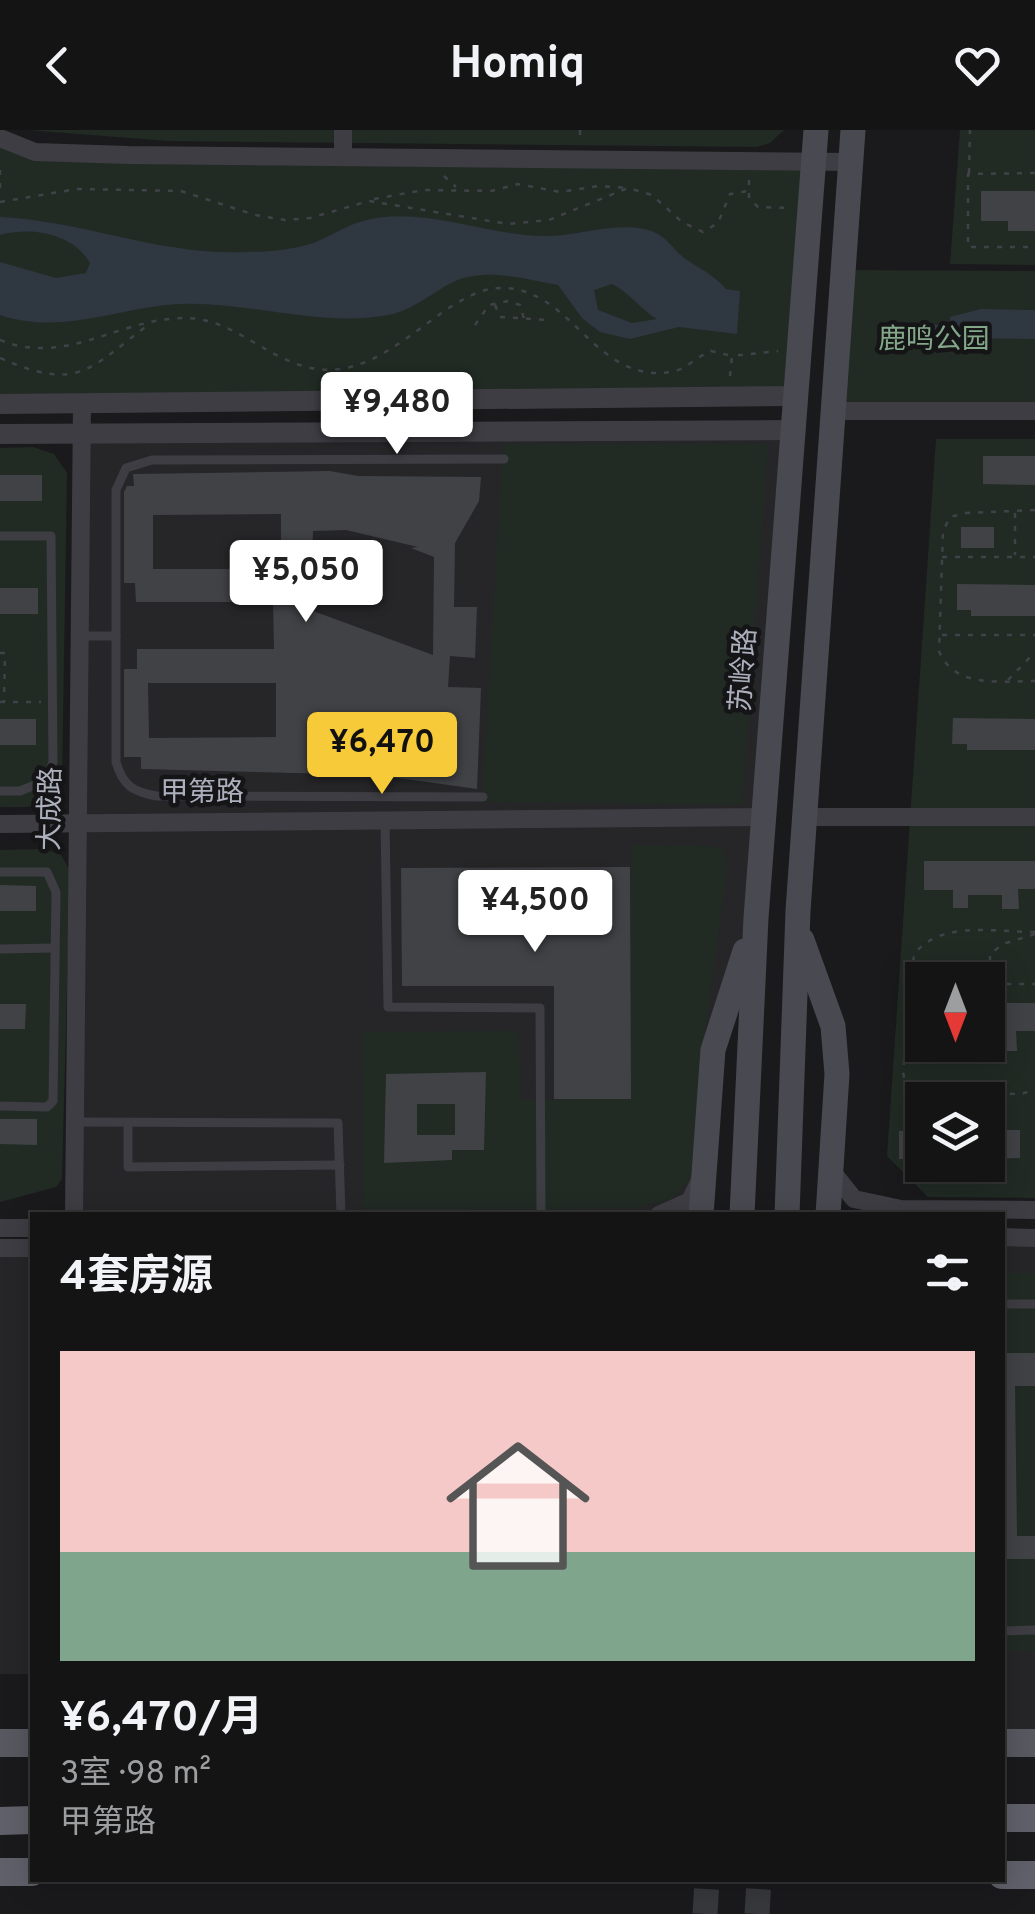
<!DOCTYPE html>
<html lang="zh">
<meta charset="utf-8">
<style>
body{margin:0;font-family:Overpass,"Noto Sans SC",sans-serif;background:#1d1d1e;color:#f1f3f6;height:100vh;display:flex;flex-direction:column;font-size:38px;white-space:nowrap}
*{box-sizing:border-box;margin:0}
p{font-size:32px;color:#9d9ea0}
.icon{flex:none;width:55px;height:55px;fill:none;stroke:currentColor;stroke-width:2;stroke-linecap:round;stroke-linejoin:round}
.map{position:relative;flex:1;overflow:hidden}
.drawer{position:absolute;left:30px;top:1082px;width:975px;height:670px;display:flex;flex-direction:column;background:#141415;border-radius:0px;box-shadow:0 5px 25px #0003,0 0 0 2px #333334}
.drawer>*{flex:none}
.needle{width:65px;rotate:180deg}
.buttons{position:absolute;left:905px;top:832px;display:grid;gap:20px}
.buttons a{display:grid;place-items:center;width:100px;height:100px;border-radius:0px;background:#141415;box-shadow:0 5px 25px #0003,0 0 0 2px #333334;font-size:50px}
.price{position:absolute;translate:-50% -85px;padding:0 22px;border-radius:10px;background:#fff;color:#222;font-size:32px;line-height:65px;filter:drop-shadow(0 2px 5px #0008)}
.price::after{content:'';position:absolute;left:50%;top:60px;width:30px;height:22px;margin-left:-15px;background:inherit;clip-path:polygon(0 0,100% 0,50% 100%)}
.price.selected{background:#f6ca38;color:#111}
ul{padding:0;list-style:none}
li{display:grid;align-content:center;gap:20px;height:530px;padding:0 30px}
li+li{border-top:2px solid #333334}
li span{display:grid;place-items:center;height:310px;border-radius:0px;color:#555}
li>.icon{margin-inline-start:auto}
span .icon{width:180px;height:180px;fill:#fffc;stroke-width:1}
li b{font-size:42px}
h2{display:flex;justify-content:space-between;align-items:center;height:120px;padding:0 30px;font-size:42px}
header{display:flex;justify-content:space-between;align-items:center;height:130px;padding:0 30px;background:#141415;font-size:45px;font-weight:700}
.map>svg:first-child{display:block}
</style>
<header><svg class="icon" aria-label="back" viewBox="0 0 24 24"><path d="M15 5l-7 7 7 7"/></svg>Homiq<svg class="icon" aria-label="heart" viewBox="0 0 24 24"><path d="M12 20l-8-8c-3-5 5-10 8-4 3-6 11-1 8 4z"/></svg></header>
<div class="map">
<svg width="1035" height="1784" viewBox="0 0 1035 1784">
<rect width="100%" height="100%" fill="#1a1a1c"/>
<!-- built -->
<g fill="#262629">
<polygon points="793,300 756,788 690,1071 659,1085 74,1085 84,304"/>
<polygon points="1002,1107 1035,1108 1035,1604 1003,1604"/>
<rect x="0" y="1118" width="32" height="426"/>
</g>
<!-- green -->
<g fill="#212b24" fill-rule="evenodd">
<polygon points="27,0 784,0 770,13 757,17 168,11"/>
<polygon points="960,0 1035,0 1035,135 950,134"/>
<polygon points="0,8 35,22 814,31 796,266 0,274"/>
<polygon points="844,140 1035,141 1035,281 834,281"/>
<path d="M936,309h99v759l-107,-1 -41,-41zM922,850h66v65h-66zM922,970h66v65h-66z"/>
<polygon points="503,314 768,314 742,675 482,672"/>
<path d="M33,317l21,7 13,19 -5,312c-15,26 -35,22 -62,22v-359z"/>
<polygon points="631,715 709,716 724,720 728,733 707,886 691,1048 672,1069 636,1078 363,1081 362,902 519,901 520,970 631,968"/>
<polygon points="45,719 61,725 70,741 62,1049 56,1057 0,1072 0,720"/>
<polygon points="1002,1143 1035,1143 1035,1521 1003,1521"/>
</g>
<!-- water -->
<g fill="#2f3741" fill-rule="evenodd">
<path d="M0,87c84,4 161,39 247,35 18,0 42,-2 60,-7 19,-5 36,-19 56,-24 59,-17 127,17 188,15 32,-1 74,-17 105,-3 12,6 18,17 28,25 16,11 29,16 42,31l14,2 -3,43 -58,-7 -49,12 -30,-7 -18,-14 -24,-33c-33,-6 -73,-18 -105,-3 -20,10 -39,27 -60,32 -75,16 -152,-17 -228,-9 -57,7 -109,29 -165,10v-53l56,16 30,-5 4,-10c-16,-29 -59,-37 -90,-28zM612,154c17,8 29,26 45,35l-25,4 -34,-13 -4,-20z"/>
<polygon points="981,179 1035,180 1035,209 951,208 950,187"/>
</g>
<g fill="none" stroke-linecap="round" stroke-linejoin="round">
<!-- stream -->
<polyline stroke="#2f3741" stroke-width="5" points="890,196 957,198"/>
</g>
<!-- building -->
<g fill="#414246" fill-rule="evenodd">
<polygon points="981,61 1035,61 1035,101 1008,101 1008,91 981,91"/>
<polygon points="983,326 1035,326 1035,355 983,354"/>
<path d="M330,341l28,5 123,1 -2,24 -24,42 -1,64h23l-2,51 -25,-2 -2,31 33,1 -4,101 -143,-20v5l-193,-5v-12h-17v-88h13v-20h137l-1,-47h-137l-1,-19h-11v-91l3,-6h7l-1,-12zM281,384v55h-128v-54zM346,400l72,17 -7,1 23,9 -1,98 -147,-54 75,-12 -7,-29 -42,5 1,-34zM148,553h128v54l-127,1z"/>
<rect x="0" y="345" width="42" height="26"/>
<rect x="961" y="397" width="33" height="21"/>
<polygon points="957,454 1035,455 1035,486 971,486 971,480 957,480"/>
<rect x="0" y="458" width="38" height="26"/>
<polygon points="953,588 1035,589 1035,620 967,620 967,614 952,614"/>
<rect x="0" y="589" width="36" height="26"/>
<polygon points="924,731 1035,731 1035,759 1018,759 1019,779 1002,779 1002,765 968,765 968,778 953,778 953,760 924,760"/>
<polygon points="630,737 631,969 554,969 554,856 402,856 401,738"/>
<polygon points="0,755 36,756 36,781 0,781"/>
<polygon points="988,873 1035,873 1035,901 1016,901 1017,921 1000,921 1000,907 988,907"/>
<polygon points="0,874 26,874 25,899 0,899"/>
<path d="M486,942l-2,78h-32v10l-68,3 2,-89zM417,974h38v31h-38z"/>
<polygon points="0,989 37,989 37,1015 0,1014"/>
<polygon points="922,1000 922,1029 899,1029 899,1001"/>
<polygon points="988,1000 1020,1000 1020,1028 988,1029"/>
<polygon points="1002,1223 1035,1223 1035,1256 1015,1256 1017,1406 1035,1406 1035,1429 1002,1429"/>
</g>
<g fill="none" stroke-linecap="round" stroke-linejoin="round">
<!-- secondary-tunnel -->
<g stroke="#37383c" stroke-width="25" stroke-dasharray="25 12" stroke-linecap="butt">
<polyline points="705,1784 707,1750"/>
<polyline points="757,1784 759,1750"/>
</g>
<!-- path -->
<g stroke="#414248" stroke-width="2.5" stroke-dasharray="5 8" stroke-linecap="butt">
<polyline points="580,0 580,13"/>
<polyline points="0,40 0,58"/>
<polyline points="969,43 970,0"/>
<polyline points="1035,43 968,44 968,117 1035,117"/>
<polyline points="444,46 456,57"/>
<polyline points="749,50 749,68 758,77 789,78"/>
<polyline points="374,69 424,60 491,61 518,54 560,62 599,56 627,58"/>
<polyline points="0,72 77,59 181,61 255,85 285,90 310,88 369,71 508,94 549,90 628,58 652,65 682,92 703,102 718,93 730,64 748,61"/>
<polyline points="495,175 500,187 549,190"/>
<polyline points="475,195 489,175 508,171 520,175 524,189"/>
<path d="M0,210c66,27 119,-22 185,-22 58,0 93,59 155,51 61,-8 110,-81 161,-81 71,-1 93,96 170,84 15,-2 26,-16 40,-21l21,5"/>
<path d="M0,228c78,34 88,12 148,-33"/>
<polyline points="730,246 732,226 778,221"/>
<path d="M1035,380l-69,3 -16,4 -7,14 -4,120c15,38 63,30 96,30"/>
<polyline points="1015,383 1015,425"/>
<polyline points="942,427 1035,427"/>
<polyline points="942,505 1035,505"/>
<polyline points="0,523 5,523 4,572"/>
<polyline points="1008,550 1035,522"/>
<polyline points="0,572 41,572"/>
<path d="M1035,802c-41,0 -93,-12 -121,22l-11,118 2,10 21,11 96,1 13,-5"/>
<polyline points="1035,804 1003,814 990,824 990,846 1000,854 1035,854"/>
<polyline points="913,845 931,850"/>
<polyline points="976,850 988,846"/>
</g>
<!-- service -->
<g stroke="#3d3d43" stroke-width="9">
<polyline points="0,406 51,406 53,632 45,651 20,661 0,661"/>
<polyline points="83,506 116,506"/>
<path d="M483,667l-326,-1c-24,-4 -34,-10 -41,-34v-272l10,-22 26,-8 352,-1"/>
<polyline points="385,690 388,877 540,878 541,1085"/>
<polyline points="0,742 47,742 56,762 53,971 47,977 0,976"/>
<polyline points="0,819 55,818"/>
<polyline points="75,992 338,993 341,1085"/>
<polyline points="128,992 128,1037 340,1035"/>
<polyline points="1002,1174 1035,1174"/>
<polyline points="1002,1501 1035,1500"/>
</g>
<!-- minor -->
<g stroke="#3d3d43" stroke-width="18">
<polyline points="0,8 35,22 128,25 851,32"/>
<polyline points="343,27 343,0"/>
<polyline points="834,281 1035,281"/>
<polyline points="805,687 1035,687"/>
<polyline points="0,694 764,687"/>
<polyline points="831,1040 854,1069 901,1079 1035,1080"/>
<polyline points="74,1085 82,273"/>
<polyline points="659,1085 690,1071 700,1050"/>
<polyline points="0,1098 32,1098"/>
<polyline points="1002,1107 1035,1108"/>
<polyline points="0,1118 32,1118"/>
</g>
<!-- tertiary -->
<g stroke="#3d3d43" stroke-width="20">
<polyline points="0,274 796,266"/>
<polyline points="0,304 793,300"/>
</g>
<!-- secondary -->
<g stroke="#494a51" stroke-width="25">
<polyline points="802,810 833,896 837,944 828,1085"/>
<polyline points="701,1085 713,920 745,821"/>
<polyline points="742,1085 756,788 816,0"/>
<polyline points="787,1085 798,781 853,0"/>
</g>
<!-- primary -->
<g stroke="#575860" stroke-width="28">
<polyline points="0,1613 32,1613"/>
<polyline points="1002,1613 1035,1613"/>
</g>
<!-- trunk -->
<g stroke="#5f6069" stroke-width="28">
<polyline points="1002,1688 1035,1688"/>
<polyline points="0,1691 32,1690"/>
<polyline points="0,1742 32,1742"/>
<polyline points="1002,1745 1035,1745"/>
</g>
</g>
<g text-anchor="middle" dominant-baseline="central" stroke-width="9" stroke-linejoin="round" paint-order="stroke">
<!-- park labels -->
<g font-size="28" fill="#83a789" stroke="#151517">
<text x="934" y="211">鹿鸣公园</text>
</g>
<!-- street labels -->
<g font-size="28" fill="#acafbc" stroke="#151517">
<text transform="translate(745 540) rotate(-86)">苏岭路</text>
<text x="202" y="664">甲第路</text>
<text transform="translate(52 679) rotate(-89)">大成路</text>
</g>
</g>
</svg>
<div class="buttons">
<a><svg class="needle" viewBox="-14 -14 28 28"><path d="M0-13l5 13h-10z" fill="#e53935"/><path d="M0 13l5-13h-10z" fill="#9d9ea0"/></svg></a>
<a><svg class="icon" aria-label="layers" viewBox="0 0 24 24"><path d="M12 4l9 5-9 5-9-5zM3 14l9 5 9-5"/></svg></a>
</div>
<b class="price" style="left:397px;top:327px">¥9,480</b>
<b class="price" style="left:306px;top:495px">¥5,050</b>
<b class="price selected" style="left:382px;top:667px">¥6,470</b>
<b class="price" style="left:535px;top:825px">¥4,500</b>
<section class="drawer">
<h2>4套房源<svg class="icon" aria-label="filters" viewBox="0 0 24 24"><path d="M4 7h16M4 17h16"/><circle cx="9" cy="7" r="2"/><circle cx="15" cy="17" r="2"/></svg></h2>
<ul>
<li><span style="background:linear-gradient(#f6c9c9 65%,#7fa58c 0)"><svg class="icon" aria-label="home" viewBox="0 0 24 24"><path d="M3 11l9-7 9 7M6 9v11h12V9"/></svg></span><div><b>¥6,470/月</b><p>3室 · 98 m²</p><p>甲第路</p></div></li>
</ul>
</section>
</div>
